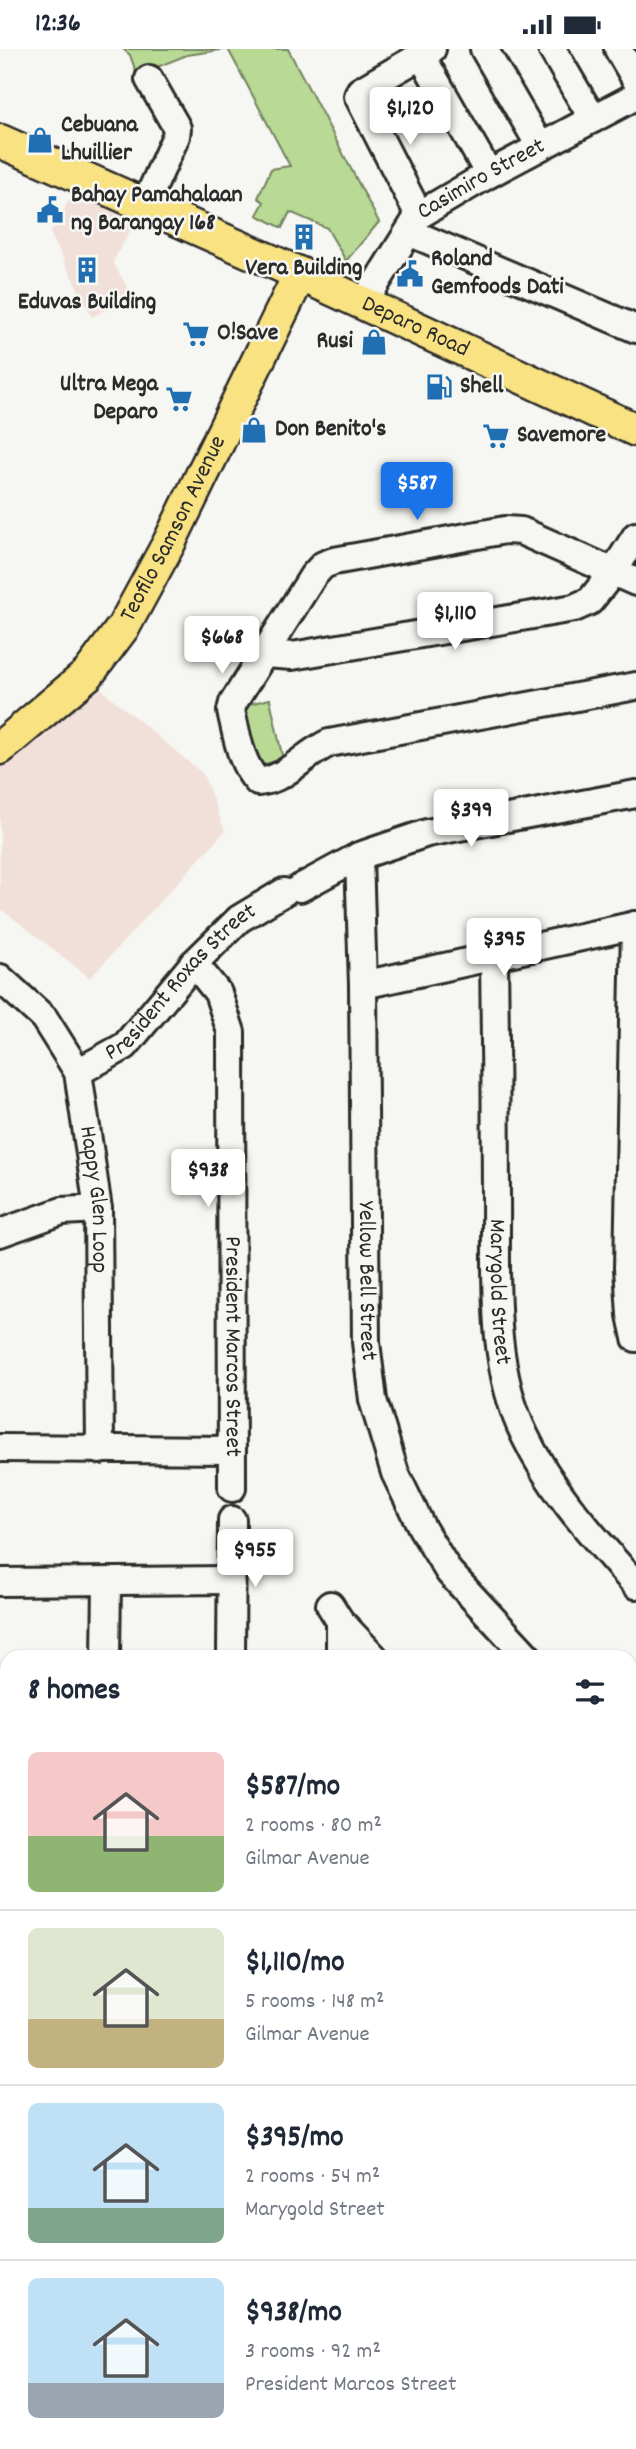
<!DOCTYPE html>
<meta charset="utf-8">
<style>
body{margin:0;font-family:Dekko,sans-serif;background:#f6f6f7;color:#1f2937;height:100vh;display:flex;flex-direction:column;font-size:26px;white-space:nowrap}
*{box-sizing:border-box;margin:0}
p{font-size:23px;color:#747a83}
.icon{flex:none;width:38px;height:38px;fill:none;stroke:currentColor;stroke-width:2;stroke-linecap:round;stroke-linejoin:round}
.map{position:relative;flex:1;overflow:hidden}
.details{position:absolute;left:0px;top:1601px;width:637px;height:800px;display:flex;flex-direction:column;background:#fff;border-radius:21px 21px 0 0;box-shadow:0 2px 5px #0004}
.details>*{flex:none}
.price{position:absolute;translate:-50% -60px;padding:0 16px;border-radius:7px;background:#fff;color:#222;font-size:23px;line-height:46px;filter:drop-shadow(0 2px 4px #0008)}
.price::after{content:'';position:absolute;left:50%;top:42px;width:21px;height:16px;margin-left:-10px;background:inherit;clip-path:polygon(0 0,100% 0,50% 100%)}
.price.selected{background:#1a73e8;color:#fff}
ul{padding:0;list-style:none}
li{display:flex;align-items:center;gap:21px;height:175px;padding:0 28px}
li+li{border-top:2px solid #e0e1e3}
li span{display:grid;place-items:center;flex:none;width:196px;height:140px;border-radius:10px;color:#555}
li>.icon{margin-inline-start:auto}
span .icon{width:84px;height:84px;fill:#fffc;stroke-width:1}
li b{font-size:30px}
h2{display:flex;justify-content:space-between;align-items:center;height:84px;padding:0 28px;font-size:30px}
.status{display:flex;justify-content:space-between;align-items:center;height:49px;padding:0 35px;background:#fff;direction:ltr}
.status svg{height:19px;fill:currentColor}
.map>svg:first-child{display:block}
</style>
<div class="status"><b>12:36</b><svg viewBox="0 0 49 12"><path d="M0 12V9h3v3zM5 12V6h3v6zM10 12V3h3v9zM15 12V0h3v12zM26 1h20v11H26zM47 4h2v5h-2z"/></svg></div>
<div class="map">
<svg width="636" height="2400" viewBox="0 0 636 2400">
<rect width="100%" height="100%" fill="#f6f6f2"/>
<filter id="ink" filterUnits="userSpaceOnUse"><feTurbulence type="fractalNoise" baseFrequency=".0143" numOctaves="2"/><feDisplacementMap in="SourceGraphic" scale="14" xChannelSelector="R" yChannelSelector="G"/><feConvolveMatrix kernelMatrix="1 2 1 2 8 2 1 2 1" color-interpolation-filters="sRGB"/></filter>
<g filter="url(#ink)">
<!-- built -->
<g fill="#f1e0d9">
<polygon points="77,138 138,167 113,213 132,247 92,268 50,184"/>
<polygon points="96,636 203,725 225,782 90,929 0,859 0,716"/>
</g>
<!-- green -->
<g fill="#b8da94" stroke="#728260" stroke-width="2">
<polygon points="123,0 227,0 187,6 137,26 130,6"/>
<polygon points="228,0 288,0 379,173 346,212 327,179 290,163 282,179 257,166 264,153 258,149 271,120 290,117"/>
<polygon points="270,650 283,711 250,718 236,658"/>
<polygon points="630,1992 636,1998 636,2098 630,2113"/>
</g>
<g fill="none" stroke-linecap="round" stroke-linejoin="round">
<!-- minor casing -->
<g stroke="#2b2b2b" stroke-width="32">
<g id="minor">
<polyline points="484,0 540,97"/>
<polyline points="552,0 593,70"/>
<polyline points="618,0 636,31"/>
<polyline points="421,6 489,125"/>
<polyline points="145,156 176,87 177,79 149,30"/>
<polyline points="419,166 358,47 360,42 432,0"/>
<polyline points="409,183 636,280"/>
<path id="s1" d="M363,255l56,-89 70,-41 147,-78"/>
<path d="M636,533l-115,-51 -16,-1 -171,31 -11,4 -10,11 -80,127 -2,8c6,24 9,52 27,71 28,-2 46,-28 71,-39l307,-57"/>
<polyline points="265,605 292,607 574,559 590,552 613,523 636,487"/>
<path id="s2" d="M359,807l4,129 3,357 7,58 22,73 27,55 27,44 79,85"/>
<polyline points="300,839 359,807 427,784 636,745"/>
<polyline points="635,876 628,1219 631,1266 636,1289"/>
<path id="s3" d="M494,907c1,80 2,159 2,239 1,79 -7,168 29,241 27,57 70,102 111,149"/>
<path id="s4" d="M194,914l24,30 13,39 1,456"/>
<path id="s5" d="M0,929l44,40 34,54 20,137 2,241"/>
<polyline points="363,936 636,876"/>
<path id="s6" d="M78,1023l47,-26 69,-83 45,-44 45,-27"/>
<polyline points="0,1184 62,1162 98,1160"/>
<polyline points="0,1399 232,1401"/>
<polyline points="0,1533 231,1531"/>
<polyline points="330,1556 340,1572 374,1608"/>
<polyline points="106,1608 107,1533"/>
<polyline points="231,1608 232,1471"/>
<polyline points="340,1608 340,1572"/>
<polyline points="630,1718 636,1725"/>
<polyline points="0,1791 7,1791"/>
<polyline points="630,1792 636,1791"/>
<polyline points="630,1876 636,1882"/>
<polyline points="630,1986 636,1992"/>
<polyline points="630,2121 636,2105"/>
<polyline points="0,2271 7,2271"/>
<polyline points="630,2325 636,2309"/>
<polyline points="110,2394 110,2400"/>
<polyline points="237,2394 237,2400"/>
<polyline points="342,2394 342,2400"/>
<polyline points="410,2394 410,2400"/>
<polyline points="481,2400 481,2394"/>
<polyline points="550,2400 550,2394"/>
<polyline points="624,2400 624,2394"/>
</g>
</g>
<!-- major casing -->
<g stroke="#2b2b2b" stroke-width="37">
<g id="major">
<path id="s7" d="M0,92l300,133 336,156"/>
<path id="s8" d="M0,699l88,-74 36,-48 45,-83 131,-269"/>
</g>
</g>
<!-- minor -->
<use href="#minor" stroke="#f6f6f2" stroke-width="26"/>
<!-- major -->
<use href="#major" stroke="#f8e281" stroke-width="32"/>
</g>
</g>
<!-- icons -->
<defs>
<g id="shop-bare" transform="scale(2.1)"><path d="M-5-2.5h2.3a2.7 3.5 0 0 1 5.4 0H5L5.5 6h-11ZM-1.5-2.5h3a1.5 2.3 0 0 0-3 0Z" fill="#1f6fb2" stroke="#f6f6f2" stroke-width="2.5" paint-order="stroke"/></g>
<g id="civic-bare" transform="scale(2.1)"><path d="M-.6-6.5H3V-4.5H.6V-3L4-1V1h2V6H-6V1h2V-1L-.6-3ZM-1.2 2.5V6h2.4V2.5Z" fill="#1f6fb2" stroke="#f6f6f2" stroke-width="2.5" paint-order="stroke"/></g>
<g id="building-bare" transform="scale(2.1)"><path d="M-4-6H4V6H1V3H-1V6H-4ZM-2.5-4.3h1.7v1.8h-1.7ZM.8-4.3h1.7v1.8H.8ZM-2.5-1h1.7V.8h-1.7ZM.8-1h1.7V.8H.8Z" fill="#1f6fb2" stroke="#f6f6f2" stroke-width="2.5" paint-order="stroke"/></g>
<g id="supermarket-bare" transform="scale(2.1)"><path d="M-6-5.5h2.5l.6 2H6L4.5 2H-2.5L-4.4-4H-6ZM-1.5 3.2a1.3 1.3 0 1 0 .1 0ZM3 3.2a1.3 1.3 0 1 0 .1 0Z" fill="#1f6fb2" stroke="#f6f6f2" stroke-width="2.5" paint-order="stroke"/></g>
<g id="fuel-bare" transform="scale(2.1)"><path d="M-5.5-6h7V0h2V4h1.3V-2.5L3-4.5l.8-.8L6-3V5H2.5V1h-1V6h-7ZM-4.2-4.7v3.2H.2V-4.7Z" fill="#1f6fb2" stroke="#f6f6f2" stroke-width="2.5" paint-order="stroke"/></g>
</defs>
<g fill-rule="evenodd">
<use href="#shop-bare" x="40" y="91"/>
<use href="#civic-bare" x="50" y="161"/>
<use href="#building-bare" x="304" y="188"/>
<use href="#building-bare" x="87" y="221"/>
<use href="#civic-bare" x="410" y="225"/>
<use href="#supermarket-bare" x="196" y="285"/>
<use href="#shop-bare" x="374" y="293"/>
<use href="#fuel-bare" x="439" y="338"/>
<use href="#supermarket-bare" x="179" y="350"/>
<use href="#shop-bare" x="254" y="381"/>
<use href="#supermarket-bare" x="496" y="387"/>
</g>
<g text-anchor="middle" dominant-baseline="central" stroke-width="5" stroke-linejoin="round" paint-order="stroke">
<!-- poi labels -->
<g font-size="24" font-weight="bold" fill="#2b2b2b" stroke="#f6f6f2" text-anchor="start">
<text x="61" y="77">Cebuana<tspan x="61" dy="28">Lhuillier</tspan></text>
<text x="71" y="147">Bahay Pamahalaan<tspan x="71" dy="28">ng Barangay 168</tspan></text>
<text x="431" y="211">Roland<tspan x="431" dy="28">Gemfoods Dati</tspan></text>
<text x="304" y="220" text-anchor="middle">Vera Building</text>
<text x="87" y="254" text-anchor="middle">Eduvas Building</text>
<text x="217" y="285">O!Save</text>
<text x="353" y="293" text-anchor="end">Rusi</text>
<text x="158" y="336" text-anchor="end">Ultra Mega<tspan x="158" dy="28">Deparo</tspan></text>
<text x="460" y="338">Shell</text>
<text x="275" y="381">Don Benito's</text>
<text x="517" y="387">Savemore</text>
</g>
<!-- street labels -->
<g font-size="24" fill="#2b2b2b" stroke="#f6f6f2">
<text stroke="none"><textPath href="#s1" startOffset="177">Casimiro Street</textPath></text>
<text stroke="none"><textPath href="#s7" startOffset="455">Deparo Road</textPath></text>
<text stroke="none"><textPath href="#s8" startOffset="284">Teofilo Samson Avenue</textPath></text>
<text stroke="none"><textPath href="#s6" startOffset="138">President Roxas Street</textPath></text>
<text stroke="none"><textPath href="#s5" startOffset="252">Happy Glen Loop</textPath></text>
<text stroke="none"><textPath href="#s2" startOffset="425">Yellow Bell Street</textPath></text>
<text stroke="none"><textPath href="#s3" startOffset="336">Marygold Street</textPath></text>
<text stroke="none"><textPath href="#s4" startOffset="394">President Marcos Street</textPath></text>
</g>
</g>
</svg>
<b class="price" style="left:410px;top:98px">$1,120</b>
<b class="price selected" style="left:417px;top:473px">$587</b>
<b class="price" style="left:455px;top:603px">$1,110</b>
<b class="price" style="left:222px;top:627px">$668</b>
<b class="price" style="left:471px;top:800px">$399</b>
<b class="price" style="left:504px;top:929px">$395</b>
<b class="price" style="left:208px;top:1160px">$938</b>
<b class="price" style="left:255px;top:1540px">$955</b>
<section class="details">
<h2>8 homes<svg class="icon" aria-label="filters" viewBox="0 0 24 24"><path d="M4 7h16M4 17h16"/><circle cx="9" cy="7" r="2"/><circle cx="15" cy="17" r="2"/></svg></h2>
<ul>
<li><span style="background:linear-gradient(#f6c9c9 60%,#8fb573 0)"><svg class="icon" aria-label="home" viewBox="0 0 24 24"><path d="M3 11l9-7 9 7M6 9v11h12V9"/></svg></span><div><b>$587/mo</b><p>2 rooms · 80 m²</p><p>Gilmar Avenue</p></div></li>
<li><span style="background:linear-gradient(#dfe7d0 65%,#c2b280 0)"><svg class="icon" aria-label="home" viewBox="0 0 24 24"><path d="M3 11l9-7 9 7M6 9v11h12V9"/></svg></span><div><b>$1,110/mo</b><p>5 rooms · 148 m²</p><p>Gilmar Avenue</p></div></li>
<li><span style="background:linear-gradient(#bfe0f5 75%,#7fa58c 0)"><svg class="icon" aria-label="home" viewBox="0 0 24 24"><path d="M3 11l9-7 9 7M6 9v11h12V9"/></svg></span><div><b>$395/mo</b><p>2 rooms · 54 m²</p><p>Marygold Street</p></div></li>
<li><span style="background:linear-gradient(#bfe0f5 75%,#9aa5b1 0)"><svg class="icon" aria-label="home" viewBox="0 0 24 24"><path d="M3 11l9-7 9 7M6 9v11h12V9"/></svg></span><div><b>$938/mo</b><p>3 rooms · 92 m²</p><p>President Marcos Street</p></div></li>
</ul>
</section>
</div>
